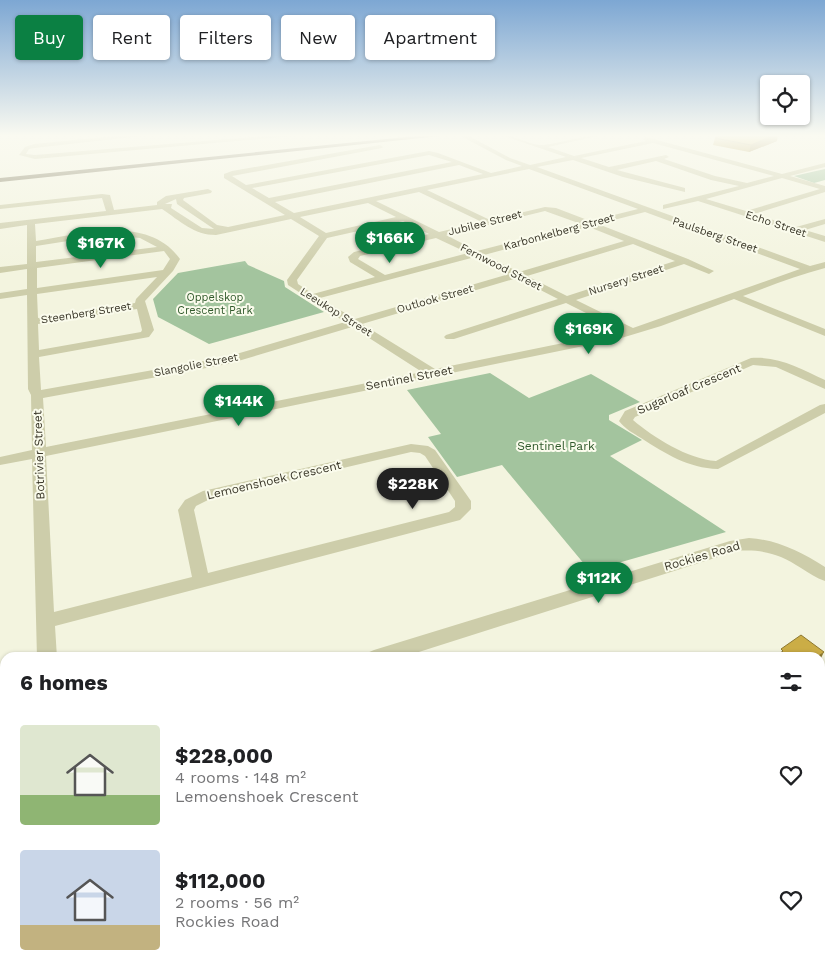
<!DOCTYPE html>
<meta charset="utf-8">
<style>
body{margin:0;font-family:"Work Sans",sans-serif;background:#f2f2f2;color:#202124;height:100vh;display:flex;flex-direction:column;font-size:19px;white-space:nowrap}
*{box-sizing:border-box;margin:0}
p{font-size:16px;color:#757577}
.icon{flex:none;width:28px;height:28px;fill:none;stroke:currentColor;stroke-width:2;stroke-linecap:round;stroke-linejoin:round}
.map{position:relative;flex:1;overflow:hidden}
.panel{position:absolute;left:0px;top:652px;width:825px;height:321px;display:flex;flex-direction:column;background:#fff;border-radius:15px 15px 0 0;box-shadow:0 1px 4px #0004}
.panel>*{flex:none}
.hud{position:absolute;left:15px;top:15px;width:500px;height:45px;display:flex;gap:10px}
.controls{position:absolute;left:760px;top:75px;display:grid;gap:10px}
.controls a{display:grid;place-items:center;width:50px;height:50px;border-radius:5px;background:#fff;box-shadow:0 1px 4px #0004;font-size:25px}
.price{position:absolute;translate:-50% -42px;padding:0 11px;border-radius:18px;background:#0b8043;color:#fff;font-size:16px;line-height:32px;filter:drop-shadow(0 1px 2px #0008)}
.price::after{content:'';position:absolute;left:50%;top:30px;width:15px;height:11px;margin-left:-8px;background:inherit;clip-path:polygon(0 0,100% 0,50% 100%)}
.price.selected{background:#222;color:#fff}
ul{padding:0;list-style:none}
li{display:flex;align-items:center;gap:15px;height:125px;padding:0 20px}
li span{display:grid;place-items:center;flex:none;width:140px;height:100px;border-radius:5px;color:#555}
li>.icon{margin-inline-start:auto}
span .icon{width:60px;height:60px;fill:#fffc;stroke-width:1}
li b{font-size:21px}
h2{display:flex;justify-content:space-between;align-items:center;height:60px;padding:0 20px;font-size:21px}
.pill{padding:0 18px;border-radius:5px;background:#fff;box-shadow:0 1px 4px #0004;font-size:18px;line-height:45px}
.pill.selected{background:#0b8043;color:#fff}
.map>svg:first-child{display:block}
</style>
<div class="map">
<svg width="825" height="973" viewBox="0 0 825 973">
<rect width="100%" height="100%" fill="#f3f4df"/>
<!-- green -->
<g fill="#a3c49e">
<polygon points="825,169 825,180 814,183 794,176"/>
<polygon points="245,261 248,265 284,281 285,287 324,312 209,344 158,317 153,299 178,273"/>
<polygon points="490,373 529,398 591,374 640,402 609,415 609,420 642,440 610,456 726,532 590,571 502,465 457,477 428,437 441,434 407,390"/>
</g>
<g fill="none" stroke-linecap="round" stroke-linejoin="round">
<!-- minor -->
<g fill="#cdcdaa" fill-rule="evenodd">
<polygon points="125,135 150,135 34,148 29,149 26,154 35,155 277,135 305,135 35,159 19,155 25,147 34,144"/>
<path d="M459,135h8l43,23 20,7 36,-8 -65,-22c14,0 30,11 42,10 20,-2 39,-10 59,-10l-54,12 26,9 72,-15 -3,-2 3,-2 136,37 43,-11v4l-35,9 35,10v6l-71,22 42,13 29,-8v5l-20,6 20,6v6l-127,-41 -35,8v-4l76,-19 -28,-6 -55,-19 -39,9 68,18v4l-62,-15 -50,-17 -36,7 273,99 15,-4v6c-27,7 -55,18 -82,28l82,33v7l-91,-37 -73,27 -43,13 -572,117 8,156 138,-35 -14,-67 7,-10 18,-9 208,-47 17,2 7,4 36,51v8l-11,11 -405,106 2,32h-20l-5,-199 -32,6v-8l32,-7 -1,-55 -3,-6 -1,-94 -27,4v-6l27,-4v-20l-27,4v-6l27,-3v-39l-27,4v-6l106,-12 -4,-13 -102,11v-4l102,-11 8,1 4,15 43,-5v-3l9,-6 42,-7 4,2 -1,2 -27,5 -1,2 34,25 11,2 57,-12 -61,-37v-4l8,-3 148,-26 3,2 -1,1 -150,28 14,9 183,-34 9,2 53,20 31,-7 -16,-6zM653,143l121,33 -27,7 -32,-7 -51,-17 5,-2 -3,-2 -57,12 -28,-9zM429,155l23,7 -183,36 -17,-10zM459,165l24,9 -189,39 -19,-11zM529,169l109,40 -48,12 -34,-13 -11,-1 -55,13 -63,-30zM782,178l38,11 -74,22 -40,-12zM419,192l63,30 -43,10 -63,-31zM176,199l1,5 37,25 -12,-1 -31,-20 1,-4h-7zM368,203l28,14 -70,16 -26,-16zM162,209c18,12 32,26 54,26l75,-16 28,17 -32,44 1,5 57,37 -119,35 -185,33 -2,-33 110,-20 5,-7 -9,-29 28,-30 7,-12c-32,-45 -98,-25 -144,-18l-1,-17zM545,211l36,13 -104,27 -31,-16zM645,212l155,57 -167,59 -57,-28 108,-36 25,10 5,-3 -26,-12 -90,-35zM403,221l26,13 -75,18 -6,5 2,5 25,15 -62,17 -15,-10 -1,-4 30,-42zM589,227l35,14 -105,31 -35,-17zM121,236l19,2 17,9 -121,15v-16l51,-8zM436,238l32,15 -83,22 -27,-16 2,-3zM633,244l42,17 -108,35 -40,-20zM164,251l6,8 -7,11 -126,18v-20zM475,257l34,17 -154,45 -35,-21zM157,277l-21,22 -1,4 -97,15 -1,-24zM517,278l41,21 -112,36 -2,2 2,2h8l112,-36 56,28 -187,38 -73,-45zM137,309l5,21 -1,2 -102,18 -1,-26zM352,327l70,45 -376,75 -3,-49 185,-34zM411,452l9,1 5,3 30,45v6l-6,5 -241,61 -14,-63 2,-4 12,-6z"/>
<path d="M751,358c28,-2 50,11 74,22v9l-49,-22 -23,-2 -118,52 -2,3c21,18 55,39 83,41l104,-56 5,-1v9l-107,56c-30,-1 -52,-15 -77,-31 -8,-5 -16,-9 -22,-17l6,-10z"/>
<path d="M749,538c29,2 52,14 76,29v14c-9,-3 -16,-8 -24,-13 -21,-14 -39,-19 -64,-17l-337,107h-35l2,-5 7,-3 356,-109z"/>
<polygon points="5,763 5,783 0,784 0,764"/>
</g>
<!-- major -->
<polygon fill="#7d785a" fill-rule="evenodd" points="426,135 450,135 0,182 0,178"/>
</g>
<!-- wall -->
<g fill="#af953c">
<polygon points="715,138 777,141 749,152 713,145"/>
<polygon points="825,873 825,949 820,953 820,878"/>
</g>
<!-- shaded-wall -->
<g fill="#8e7931">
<polygon points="774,135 778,135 777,141 749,152 751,145"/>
<polygon points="824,652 820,660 820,658 816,658"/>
<polygon points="825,755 825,762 820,766 820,759"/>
</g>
<!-- building -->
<g fill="#cbad46" stroke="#8e7931">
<polygon points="722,135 774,135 751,145 715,138"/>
<polygon points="801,635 824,652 816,658 773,658 783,651 781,649"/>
<polygon points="820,700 825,704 825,755 820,759"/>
<polygon points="825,873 825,945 820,940 820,878"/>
</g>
<!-- sky -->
<linearGradient id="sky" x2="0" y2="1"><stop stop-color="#7da7d3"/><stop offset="0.5" stop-color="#fafaf1"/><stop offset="1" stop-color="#fafaf1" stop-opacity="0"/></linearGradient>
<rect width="825" height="271" fill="url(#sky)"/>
<g text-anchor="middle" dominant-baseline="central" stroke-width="4" stroke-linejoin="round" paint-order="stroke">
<!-- far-street labels -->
<g font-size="11" fill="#3b382a" stroke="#fafbec">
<text transform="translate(485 223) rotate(-14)">Jubilee Street</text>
<text transform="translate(776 224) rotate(18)">Echo Street</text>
<text transform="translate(559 232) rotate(-15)">Karbonkelberg Street</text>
<text transform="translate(715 235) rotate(19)">Paulsberg Street</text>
<text transform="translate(501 267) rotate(27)">Fernwood Street</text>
<text transform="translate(626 280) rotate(-18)">Nursery Street</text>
<text transform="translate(435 299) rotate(-16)">Outlook Street</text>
<text transform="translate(336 312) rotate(32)">Leeukop Street</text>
<text transform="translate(86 313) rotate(-9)">Steenberg Street</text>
<text transform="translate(196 365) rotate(-11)">Slangolie Street</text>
</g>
<!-- far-park labels -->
<g font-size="11" fill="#315a2c" stroke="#fafbec">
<text x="215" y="297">Oppelskop<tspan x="215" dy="13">Crescent Park</tspan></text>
</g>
<!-- street labels -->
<g font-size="12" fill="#3b382a" stroke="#fafbec">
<text transform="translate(409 378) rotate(-11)">Sentinel Street</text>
<text transform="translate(689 389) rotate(-23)">Sugarloaf Crescent</text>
<text transform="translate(39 455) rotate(-92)">Botrivier Street</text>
<text transform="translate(274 480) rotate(-13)">Lemoenshoek Crescent</text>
<text transform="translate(702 556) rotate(-16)">Rockies Road</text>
</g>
<!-- park labels -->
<g font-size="12" fill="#315a2c" stroke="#fafbec">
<text x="556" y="446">Sentinel Park</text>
</g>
</g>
</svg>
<div class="controls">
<a><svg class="icon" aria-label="locate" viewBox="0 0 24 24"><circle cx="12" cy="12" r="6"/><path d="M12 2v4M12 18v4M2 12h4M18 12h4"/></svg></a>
</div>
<b class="price" style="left:390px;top:264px">$166K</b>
<b class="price" style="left:101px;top:269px">$167K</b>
<b class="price" style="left:589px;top:355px">$169K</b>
<b class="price" style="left:239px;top:427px">$144K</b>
<b class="price selected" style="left:413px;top:510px">$228K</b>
<b class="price" style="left:599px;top:604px">$112K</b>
<div class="hud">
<a class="pill selected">Buy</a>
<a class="pill">Rent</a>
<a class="pill">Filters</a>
<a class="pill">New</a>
<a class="pill">Apartment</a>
</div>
<section class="panel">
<h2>6 homes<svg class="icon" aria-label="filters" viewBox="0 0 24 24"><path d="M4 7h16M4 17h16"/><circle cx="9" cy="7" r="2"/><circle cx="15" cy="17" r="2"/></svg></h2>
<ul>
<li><span style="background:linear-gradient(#dfe7d0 70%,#8fb573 0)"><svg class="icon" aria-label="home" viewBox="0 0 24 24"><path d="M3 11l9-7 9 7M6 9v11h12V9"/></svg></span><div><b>$228,000</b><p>4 rooms · 148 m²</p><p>Lemoenshoek Crescent</p></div><svg class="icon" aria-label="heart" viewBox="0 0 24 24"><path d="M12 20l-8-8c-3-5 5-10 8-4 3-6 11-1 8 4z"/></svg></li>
<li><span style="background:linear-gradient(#c9d6e8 75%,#c2b280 0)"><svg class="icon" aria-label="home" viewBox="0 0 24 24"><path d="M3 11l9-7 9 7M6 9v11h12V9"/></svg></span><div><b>$112,000</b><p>2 rooms · 56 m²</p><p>Rockies Road</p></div><svg class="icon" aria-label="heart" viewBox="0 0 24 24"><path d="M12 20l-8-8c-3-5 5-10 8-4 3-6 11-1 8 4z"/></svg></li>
</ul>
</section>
</div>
